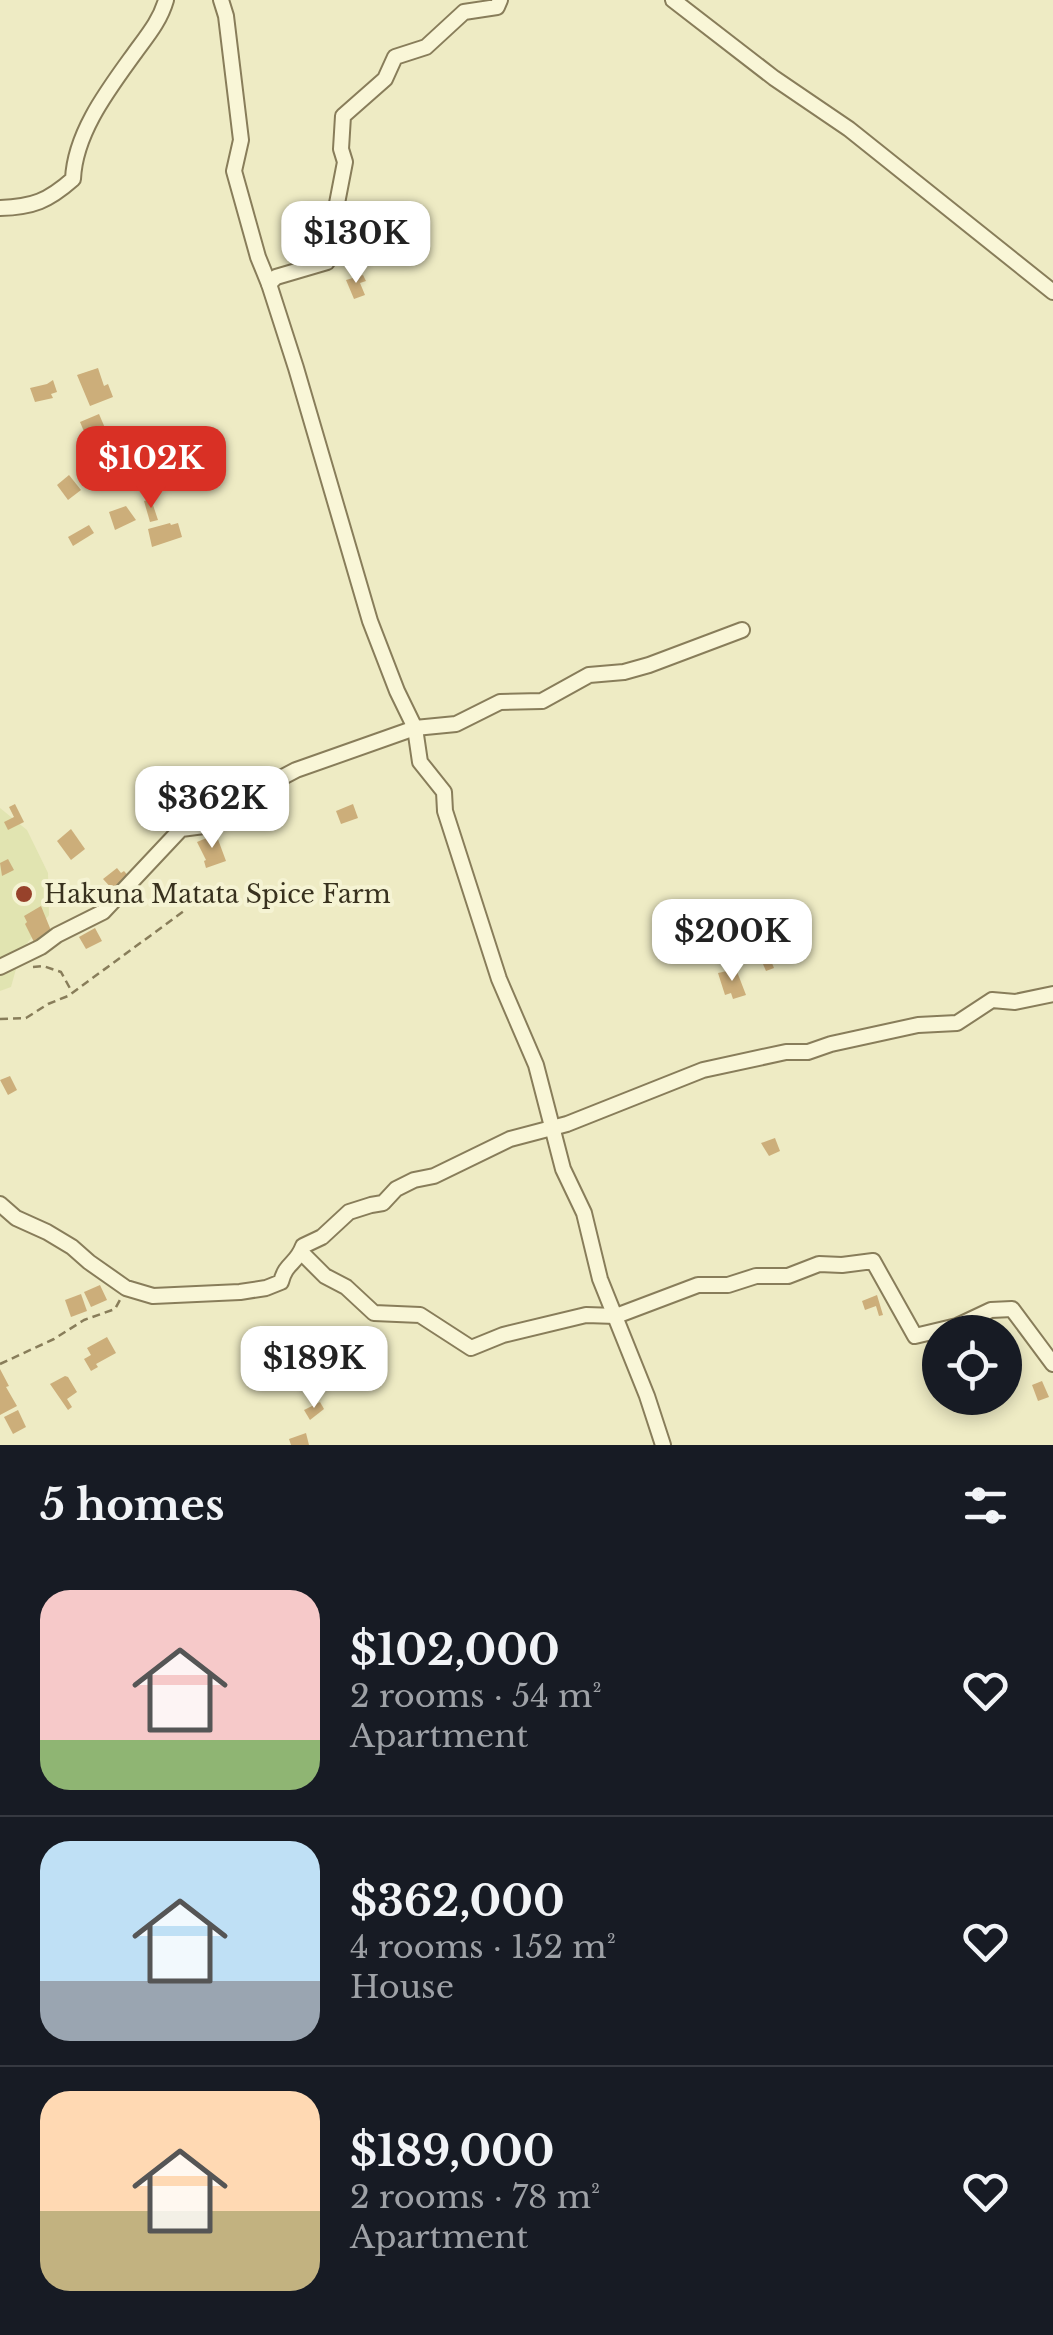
<!DOCTYPE html>
<meta charset="utf-8">
<style>
body{margin:0;font-family:"Libre Baskerville",serif;background:#242831;color:#f1f3f6;height:100vh;display:flex;flex-direction:column;font-size:38px;white-space:nowrap}
*{box-sizing:border-box;margin:0}
p{font-size:32px;color:#9ea1a6}
.icon{flex:none;width:55px;height:55px;fill:none;stroke:currentColor;stroke-width:2;stroke-linecap:round;stroke-linejoin:round}
.map{position:relative;height:1445px;overflow:hidden}
.details{display:flex;flex-direction:column;background:#171b24;flex:1}
.details>*{flex:none}
.controls{position:absolute;left:922px;top:1315px;display:grid;gap:20px}
.controls a{display:grid;place-items:center;width:100px;height:100px;border-radius:50%;background:#171b24;box-shadow:0 5px 15px #0003;font-size:50px}
.price{position:absolute;translate:-50% -85px;padding:0 22px;border-radius:20px;background:#fff;color:#222;font-size:32px;line-height:65px;filter:drop-shadow(0 2px 5px #0008)}
.price::after{content:'';position:absolute;left:50%;top:60px;width:30px;height:22px;margin-left:-15px;background:inherit;clip-path:polygon(0 0,100% 0,50% 100%)}
.price.active{background:#d93025;color:#fff}
ul{padding:0;list-style:none}
li{display:flex;align-items:center;gap:30px;height:250px;padding:0 40px}
li+li{border-top:2px solid #363941}
li span{display:grid;place-items:center;flex:none;width:280px;height:200px;border-radius:30px;color:#555}
li>.icon{margin-inline-start:auto}
span .icon{width:120px;height:120px;fill:#fffc;stroke-width:1}
li b{font-size:42px}
h2{display:flex;justify-content:space-between;align-items:center;height:120px;padding:0 40px;font-size:42px}
.map>svg:first-child{display:block}
</style>
<div class="map">
<svg width="1053" height="1445" viewBox="0 0 1053 1445">
<rect width="100%" height="100%" fill="#eeebc4"/>
<!-- farmland -->
<polygon fill="#e1e4b1" points="0,808 27,830 48,873 49,915 21,951 11,987 0,991"/>
<!-- building -->
<g fill="#ccae7a">
<polygon points="363,275 366,281 360,283 365,295 354,299 346,280"/>
<polygon points="98,368 104,386 108,384 113,397 90,406 77,375"/>
<polygon points="53,380 57,392 51,394 53,398 35,402 30,388 47,384"/>
<polygon points="99,414 105,428 86,436 80,422"/>
<polygon points="69,475 81,490 68,500 57,485"/>
<polygon points="151,499 158,520 150,522 144,501"/>
<polygon points="126,506 136,520 115,530 109,512"/>
<polygon points="170,523 171,525 178,523 182,537 152,547 148,529"/>
<polygon points="89,525 94,533 73,546 68,537"/>
<polygon points="15,804 24,822 8,830 4,822 14,817 9,807"/>
<polygon points="353,804 358,818 341,824 336,811"/>
<polygon points="71,829 85,849 71,860 57,841"/>
<polygon points="216,834 226,861 206,868 204,861 206,860 197,842"/>
<polygon points="8,859 14,870 2,876 0,863"/>
<polygon points="117,868 121,873 124,871 131,879 115,892 103,879"/>
<polygon points="41,906 52,933 37,943 34,942 25,924 27,922 24,916"/>
<polygon points="95,928 102,941 86,949 79,937"/>
<polygon points="767,951 774,968 766,971 759,955"/>
<polygon points="736,969 746,995 733,999 731,993 725,995 718,973"/>
<polygon points="10,1076 17,1090 8,1095 0,1080"/>
<polygon points="775,1138 780,1151 769,1156 761,1143"/>
<polygon points="100,1285 107,1300 91,1307 84,1292"/>
<polygon points="81,1294 87,1311 71,1317 65,1300"/>
<polygon points="877,1295 883,1315 879,1316 876,1306 865,1310 862,1301"/>
<polygon points="107,1337 116,1353 96,1364 98,1367 91,1371 84,1359 91,1355 87,1348"/>
<polygon points="0,1369 9,1386 6,1387 17,1406 0,1415"/>
<polygon points="65,1376 68,1377 77,1392 67,1399 72,1407 68,1410 50,1384"/>
<polygon points="1042,1381 1049,1397 1038,1401 1032,1385"/>
<polygon points="320,1402 324,1409 310,1420 304,1410"/>
<polygon points="18,1410 26,1427 13,1434 4,1417"/>
<polygon points="306,1433 309,1445 291,1445 289,1439"/>
</g>
<g fill="none" stroke-linecap="round" stroke-linejoin="round">
<!-- minor casing -->
<g stroke="#887d5a" stroke-width="18">
<g id="minor">
<polyline points="221,0 226,16 241,140 234,171 258,257 269,284 296,368 370,621 397,691 415,728 420,762 444,792 445,811 499,979 536,1065 563,1169 584,1213 600,1279 647,1396 663,1445"/>
<polyline points="673,0 774,78 849,129 1053,292"/>
<path d="M0,208c33,-1 48,-7 73,-29 2,-46 35,-89 61,-125 13,-18 26,-33 32,-54"/>
<polyline points="269,284 276,277 327,262 333,250 333,224 345,162 341,149 343,116 385,79 395,57 426,47 464,12 497,7 500,0"/>
<polyline points="0,967 41,947 57,935 103,912 181,829 204,826 224,808 296,770 415,728 456,724 500,702 542,701 589,675 624,672 649,665 742,630"/>
<path d="M0,1204l16,14 31,14 25,15 17,15 37,26 27,8 87,-4 26,-4 15,-6c5,-20 15,-17 22,-36l19,-9 27,-25 22,-7 12,-2 13,-14 18,-9 20,-4 76,-37 57,-15 136,-54 83,-18h22l23,-8 87,-19 39,-2 35,-23 23,2 38,-8"/>
<polyline points="301,1252 325,1276 346,1287 374,1313 420,1315 471,1348 503,1335 586,1315 616,1316 698,1285 728,1285 756,1276 788,1276 819,1264 842,1265 873,1261 915,1336 957,1326 991,1310 1012,1309 1053,1364"/>
</g>
</g>
<!-- path -->
<g stroke="#887d5a" stroke-width="2.5" stroke-dasharray="8 5" stroke-linecap="butt">
<polyline points="33,967 43,966 61,972 72,992"/>
<polyline points="0,1019 26,1018 48,1004 68,996 184,911"/>
<polyline points="0,1364 54,1339 84,1320 115,1309 121,1298"/>
</g>
<!-- minor -->
<use href="#minor" stroke="#f9f6d7" stroke-width="14"/>
</g>
<!-- markers -->
<circle fill="#97422b" stroke="#f5f3d3" stroke-width="4" cx="24" cy="894" r="10"/>
<g text-anchor="middle" dominant-baseline="central" stroke-width="8" stroke-linejoin="round" paint-order="stroke">
<!-- poi labels -->
<g font-size="25" fill="#38311e" stroke="#f5f3d3" text-anchor="start">
<text x="44" y="894">Hakuna Matata Spice Farm</text>
</g>
</g>
</svg>
<div class="controls">
<a><svg class="icon" aria-label="locate" viewBox="0 0 24 24"><circle cx="12" cy="12" r="6"/><path d="M12 2v4M12 18v4M2 12h4M18 12h4"/></svg></a>
</div>
<b class="price" style="left:356px;top:286px">$130K</b>
<b class="price active" style="left:151px;top:511px">$102K</b>
<b class="price" style="left:212px;top:851px">$362K</b>
<b class="price" style="left:732px;top:984px">$200K</b>
<b class="price" style="left:314px;top:1411px">$189K</b>
</div>
<section class="details">
<h2>5 homes<svg class="icon" aria-label="filters" viewBox="0 0 24 24"><path d="M4 7h16M4 17h16"/><circle cx="9" cy="7" r="2"/><circle cx="15" cy="17" r="2"/></svg></h2>
<ul>
<li><span style="background:linear-gradient(#f6c9c9 75%,#8fb573 0)"><svg class="icon" aria-label="home" viewBox="0 0 24 24"><path d="M3 11l9-7 9 7M6 9v11h12V9"/></svg></span><div><b>$102,000</b><p>2 rooms · 54 m²</p><p>Apartment</p></div><svg class="icon" aria-label="heart" viewBox="0 0 24 24"><path d="M12 20l-8-8c-3-5 5-10 8-4 3-6 11-1 8 4z"/></svg></li>
<li><span style="background:linear-gradient(#bfe0f5 70%,#9aa5b1 0)"><svg class="icon" aria-label="home" viewBox="0 0 24 24"><path d="M3 11l9-7 9 7M6 9v11h12V9"/></svg></span><div><b>$362,000</b><p>4 rooms · 152 m²</p><p>House</p></div><svg class="icon" aria-label="heart" viewBox="0 0 24 24"><path d="M12 20l-8-8c-3-5 5-10 8-4 3-6 11-1 8 4z"/></svg></li>
<li><span style="background:linear-gradient(#ffd9b3 60%,#c2b280 0)"><svg class="icon" aria-label="home" viewBox="0 0 24 24"><path d="M3 11l9-7 9 7M6 9v11h12V9"/></svg></span><div><b>$189,000</b><p>2 rooms · 78 m²</p><p>Apartment</p></div><svg class="icon" aria-label="heart" viewBox="0 0 24 24"><path d="M12 20l-8-8c-3-5 5-10 8-4 3-6 11-1 8 4z"/></svg></li>
</ul>
</section>
